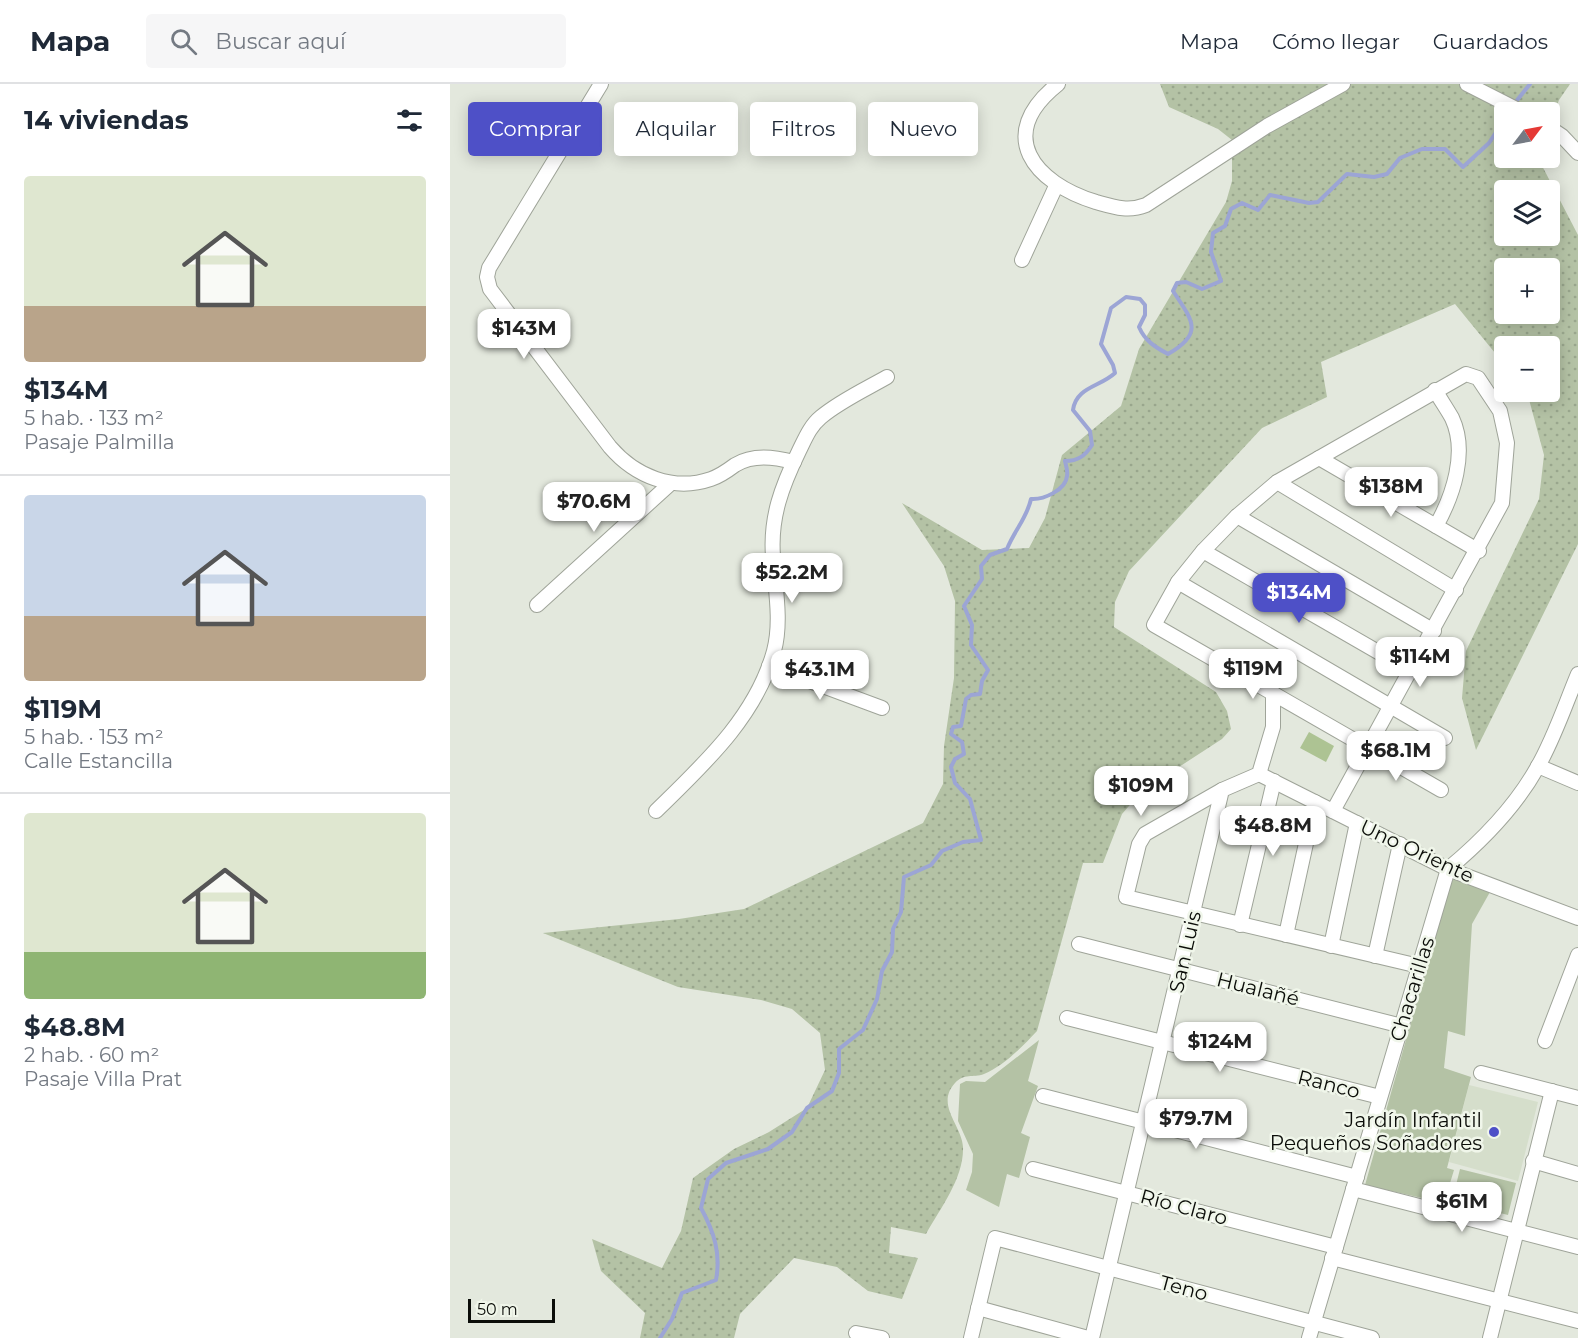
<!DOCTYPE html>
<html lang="es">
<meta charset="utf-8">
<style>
body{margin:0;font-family:Montserrat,sans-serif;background:#f6f6f7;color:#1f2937;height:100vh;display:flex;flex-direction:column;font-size:22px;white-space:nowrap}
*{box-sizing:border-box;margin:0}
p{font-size:20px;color:#747a83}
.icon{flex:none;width:33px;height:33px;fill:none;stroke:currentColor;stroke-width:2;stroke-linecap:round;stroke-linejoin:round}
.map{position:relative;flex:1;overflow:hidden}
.sheet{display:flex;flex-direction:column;background:#fff;width:450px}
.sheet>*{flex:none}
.hud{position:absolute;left:18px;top:18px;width:570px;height:54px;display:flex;gap:12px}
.needle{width:39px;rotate:58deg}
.buttons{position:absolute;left:1044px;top:18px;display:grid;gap:12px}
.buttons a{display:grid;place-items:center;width:66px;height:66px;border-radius:6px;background:#fff;box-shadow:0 3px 15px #0003;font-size:30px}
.scale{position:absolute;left:18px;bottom:15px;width:87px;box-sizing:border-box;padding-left:6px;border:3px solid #0b0d09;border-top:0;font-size:16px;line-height:21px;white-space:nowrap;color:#0b0d09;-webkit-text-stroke:4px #f0f6ea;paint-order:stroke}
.price{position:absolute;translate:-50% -51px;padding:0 14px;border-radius:12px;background:#fff;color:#222;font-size:20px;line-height:39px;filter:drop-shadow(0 2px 3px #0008)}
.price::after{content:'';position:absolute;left:50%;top:36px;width:18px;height:14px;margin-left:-9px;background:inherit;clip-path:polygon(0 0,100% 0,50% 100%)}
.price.selected{background:#4e50c7;color:#fff}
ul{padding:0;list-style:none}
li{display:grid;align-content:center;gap:12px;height:318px;padding:0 24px}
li+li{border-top:2px solid #e0e1e3}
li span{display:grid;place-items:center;height:186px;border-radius:6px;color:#555}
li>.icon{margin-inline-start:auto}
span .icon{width:108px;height:108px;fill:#fffc;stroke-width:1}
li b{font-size:26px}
h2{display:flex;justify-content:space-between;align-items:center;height:72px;padding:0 24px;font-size:26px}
.pill{padding:0 21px;border-radius:6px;background:#fff;box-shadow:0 3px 15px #0003;font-size:21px;line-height:54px}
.pill.selected{background:#4e50c7;color:#fff}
header{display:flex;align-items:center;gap:36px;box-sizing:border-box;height:84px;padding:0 30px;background:#fff;border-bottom:2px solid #e0e1e3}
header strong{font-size:28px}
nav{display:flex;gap:33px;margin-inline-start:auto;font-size:21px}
.search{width:420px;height:54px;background:#f6f6f7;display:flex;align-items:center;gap:15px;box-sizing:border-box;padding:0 21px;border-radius:6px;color:#747a83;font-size:22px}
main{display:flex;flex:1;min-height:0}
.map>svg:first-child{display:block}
</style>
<header>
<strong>Mapa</strong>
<div class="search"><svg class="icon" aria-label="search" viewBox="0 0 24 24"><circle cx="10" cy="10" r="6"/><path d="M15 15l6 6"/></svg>Buscar aquí</div>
<nav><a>Mapa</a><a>Cómo llegar</a><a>Guardados</a></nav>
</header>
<main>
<section class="sheet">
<h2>14 viviendas<svg class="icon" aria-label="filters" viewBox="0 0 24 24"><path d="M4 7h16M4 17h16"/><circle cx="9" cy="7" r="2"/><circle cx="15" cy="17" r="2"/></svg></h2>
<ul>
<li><span style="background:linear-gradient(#dfe7d0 70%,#b9a48a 0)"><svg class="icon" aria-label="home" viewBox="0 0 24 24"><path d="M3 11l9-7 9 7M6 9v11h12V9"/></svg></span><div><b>$134M</b><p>5 hab. · 133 m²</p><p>Pasaje Palmilla</p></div></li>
<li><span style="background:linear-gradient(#c9d6e8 65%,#b9a48a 0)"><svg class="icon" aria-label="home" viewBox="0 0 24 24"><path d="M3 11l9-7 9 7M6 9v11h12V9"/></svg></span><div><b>$119M</b><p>5 hab. · 153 m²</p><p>Calle Estancilla</p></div></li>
<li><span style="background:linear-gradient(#dfe7d0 75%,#8fb573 0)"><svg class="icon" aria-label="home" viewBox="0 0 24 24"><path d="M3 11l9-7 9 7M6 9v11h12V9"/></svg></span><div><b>$48.8M</b><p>2 hab. · 60 m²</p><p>Pasaje Villa Prat</p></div></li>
</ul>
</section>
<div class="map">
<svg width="1128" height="1254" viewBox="0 0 1128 1254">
<defs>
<pattern id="grass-dots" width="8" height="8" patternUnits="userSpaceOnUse" patternTransform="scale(1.5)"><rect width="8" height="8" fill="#b4c2a5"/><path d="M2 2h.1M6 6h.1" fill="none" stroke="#99a68d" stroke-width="1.8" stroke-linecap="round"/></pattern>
</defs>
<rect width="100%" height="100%" fill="#e3e8dd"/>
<!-- built -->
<polygon fill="#d5decb" points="1019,1001 1088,1018 1068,1097 999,1078"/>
<!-- grass -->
<path fill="url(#grass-dots)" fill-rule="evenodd" d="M710,0h410l-11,16 -9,24v-12h-46v46h34l40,77v309l-102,206 -14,-52 4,-47 73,-152 5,-44 -17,-63h23v-46h-46v18l-49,-60 -134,58 6,35 -65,31 -133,143 -14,31 -1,25 102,65 11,19 4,18 -9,10 -80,52 -20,23 -19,49h-20l-46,168c-14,15 -33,35 -53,43 -11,4 -20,-1 -29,9 -20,22 7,42 8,64 1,31 -22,60 -37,87l-35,-7 -2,26 29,5 -16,41 -34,-8 -31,-24 -43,-9 -54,56 -6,24h-94l5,-25 -44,-42 -9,-32 70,29 19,-37 12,-53 41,-29 35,-17 38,-24 18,-38 -5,-37 -28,-24 -31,-9 -83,-13 -135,-54 136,-14 65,-10 179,-86 20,-39 1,-38 10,-68 1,-77 -11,-35 -42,-63 80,47 47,-2 16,-30 17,-63 59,-49 18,-57 87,-147 6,-21v-41l-14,-11 -49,-22zM1054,106h46v46h-46zM1054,184h46v46h-46z"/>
<!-- park -->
<g fill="#b4c2a5">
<polygon points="1002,793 1040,808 1022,840 1015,952 998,947 994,984 1021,993 997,1084 1004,1086 994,1119 915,1101"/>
<polygon points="589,956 578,997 588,1002 571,1049 580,1053 569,1094 557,1090 549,1123 516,1106 522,1088 523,1070 508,1037 510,1000 516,997 535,998"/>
<polygon points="1010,1085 1066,1099 1058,1131 1002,1117"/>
</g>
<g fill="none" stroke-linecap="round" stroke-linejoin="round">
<!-- stream -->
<g stroke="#9ca5d5" stroke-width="4">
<polyline points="1064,20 1080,0"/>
<path d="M210,1254l12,-19 10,-26 34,-13c5,-27 -2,-48 -15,-72l7,-29 18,-16 42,-14 24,-17 15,-24 25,-17 7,-18v-24l24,-19 14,-31 5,-28 10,-19 1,-23 8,-17 3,-35 27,-12 11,-14 21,-9 18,-2 -11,-41 -15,-16 -4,-16 4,-8 9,-5 -2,-12 -11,-8 2,-7 8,-1 5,-27 5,-4 9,-1 2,-13 6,-11 -17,-25 1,-20 -8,-19 18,-27 -1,-13 9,-11 17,-6c7,-18 20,-31 24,-50 12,1 35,-9 36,-23 1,-4 -1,-11 -2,-15 13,0 20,-5 27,-16l-2,-14 -17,-21c3,-23 27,-23 42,-37l-2,-8 -12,-21 10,-36 15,-11 14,2 5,6v10l-6,12c6,14 16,20 29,27 37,-21 24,-34 5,-63l4,-8 9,-1 16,7 19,-8 -10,-29 2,-19 12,-7 6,-17 11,-6 16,7 12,-15 39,8 9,-1 29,-28 27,3 13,-3 13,-16 22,-9h23l18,18 26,-24 15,-23"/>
</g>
</g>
<!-- building -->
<polygon fill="#adc393" points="859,648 884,662 876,678 850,664"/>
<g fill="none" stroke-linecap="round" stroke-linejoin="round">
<!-- minor casing -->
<g stroke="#9fa499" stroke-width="16">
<g id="minor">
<path d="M151,0l-112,184 -2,9 3,12 120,158c25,29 63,45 101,32 9,-3 16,-8 24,-14 18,-11 39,-8 59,-3"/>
<path d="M608,0c-64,51 -24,99 38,118 18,5 32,10 50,3l121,-79 76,-42"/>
<polyline points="1017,0 1072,28"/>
<polyline points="1100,44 1112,52 1128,69"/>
<polyline points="572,176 606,102"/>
<path d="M985,306c5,9 12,19 17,28 16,34 1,78 -16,108"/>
<polyline points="869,374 1029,467"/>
<polyline points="827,398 1006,506"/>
<polyline points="787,432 984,547"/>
<polyline points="753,467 961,587"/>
<polyline points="728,498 995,654"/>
<polyline points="87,521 221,399"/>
<polyline points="319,582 432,624"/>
<polyline points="1088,682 1128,699"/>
<polyline points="809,690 998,785 1128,834"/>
<polyline points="772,706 695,750 689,760 676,813 969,882"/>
<path d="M206,727c47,-46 100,-94 118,-160 8,-30 1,-64 -1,-95 -3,-39 9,-70 26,-105 6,-12 11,-25 22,-34 19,-16 45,-28 66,-40"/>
<polyline points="883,727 1052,419 1057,359 1050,327 1028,294 1016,290 827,398 787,432 753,467 728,498 704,541 991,706"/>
<polyline points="790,841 824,697"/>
<polyline points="836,851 865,718"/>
<polyline points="629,860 952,942"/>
<polyline points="881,862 907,739"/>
<polyline points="925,872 950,760"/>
<polyline points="617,934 930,1013"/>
<polyline points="1095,957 1128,871"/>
<polyline points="1031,989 1128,1014"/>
<polyline points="593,1012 907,1093"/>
<polyline points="1083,1077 1128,1090"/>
<polyline points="583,1085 886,1163"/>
<polyline points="903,1105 1128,1163"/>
<polyline points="882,1174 1128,1237"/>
<polyline points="528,1224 638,1254"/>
<polyline points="406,1249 432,1254"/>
<polyline points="521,1254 545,1154 922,1254"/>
<polyline points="642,1254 772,706 809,690 823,643 823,609"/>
<path d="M859,1254l139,-469c35,-29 67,-62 89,-101 17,-29 28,-63 41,-94"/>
<polyline points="1040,1254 1102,1007"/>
</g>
</g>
<!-- minor -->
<use href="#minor" stroke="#fff" stroke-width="14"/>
</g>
<!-- markers -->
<circle fill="#4e50c7" stroke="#f0f6ea" stroke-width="2" cx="1044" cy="1048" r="6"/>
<g text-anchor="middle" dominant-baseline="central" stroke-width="5" stroke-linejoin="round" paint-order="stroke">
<!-- street labels -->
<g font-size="20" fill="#0b0d09" stroke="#f0f6ea">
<text transform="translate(967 767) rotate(25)">Uno Oriente</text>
<text transform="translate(735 868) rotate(-77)">San Luis</text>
<text transform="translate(808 905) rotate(14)">Hualañé</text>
<text transform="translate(962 905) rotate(-73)">Chacarillas</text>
<text transform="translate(879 1000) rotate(14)">Ranco</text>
<text transform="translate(734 1123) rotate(15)">Río Claro</text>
<text transform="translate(734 1204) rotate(15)">Teno</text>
</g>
<!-- poi labels -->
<g font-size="20" fill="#0b0d09" stroke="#f0f6ea" text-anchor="end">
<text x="1032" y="1036">Jardín Infantil<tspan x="1032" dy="23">Pequeños Soñadores</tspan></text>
</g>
</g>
</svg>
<div class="buttons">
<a><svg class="needle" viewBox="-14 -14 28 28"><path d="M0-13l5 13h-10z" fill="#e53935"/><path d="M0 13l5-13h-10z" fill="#747a83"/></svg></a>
<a><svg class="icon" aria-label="layers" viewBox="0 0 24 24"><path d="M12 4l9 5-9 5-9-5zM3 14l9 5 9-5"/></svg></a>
<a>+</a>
<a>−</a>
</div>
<div class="scale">50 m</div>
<b class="price" style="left:74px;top:276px">$143M</b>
<b class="price" style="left:941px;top:434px">$138M</b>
<b class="price" style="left:144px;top:449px">$70.6M</b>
<b class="price" style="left:342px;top:520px">$52.2M</b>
<b class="price selected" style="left:849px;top:540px">$134M</b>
<b class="price" style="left:970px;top:604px">$114M</b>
<b class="price" style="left:803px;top:616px">$119M</b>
<b class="price" style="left:370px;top:617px">$43.1M</b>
<b class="price" style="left:946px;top:698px">$68.1M</b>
<b class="price" style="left:691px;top:733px">$109M</b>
<b class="price" style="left:823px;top:773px">$48.8M</b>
<b class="price" style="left:770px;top:989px">$124M</b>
<b class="price" style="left:746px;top:1066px">$79.7M</b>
<b class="price" style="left:1012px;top:1149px">$61M</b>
<div class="hud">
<a class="pill selected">Comprar</a>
<a class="pill">Alquilar</a>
<a class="pill">Filtros</a>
<a class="pill">Nuevo</a>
</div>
</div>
</main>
